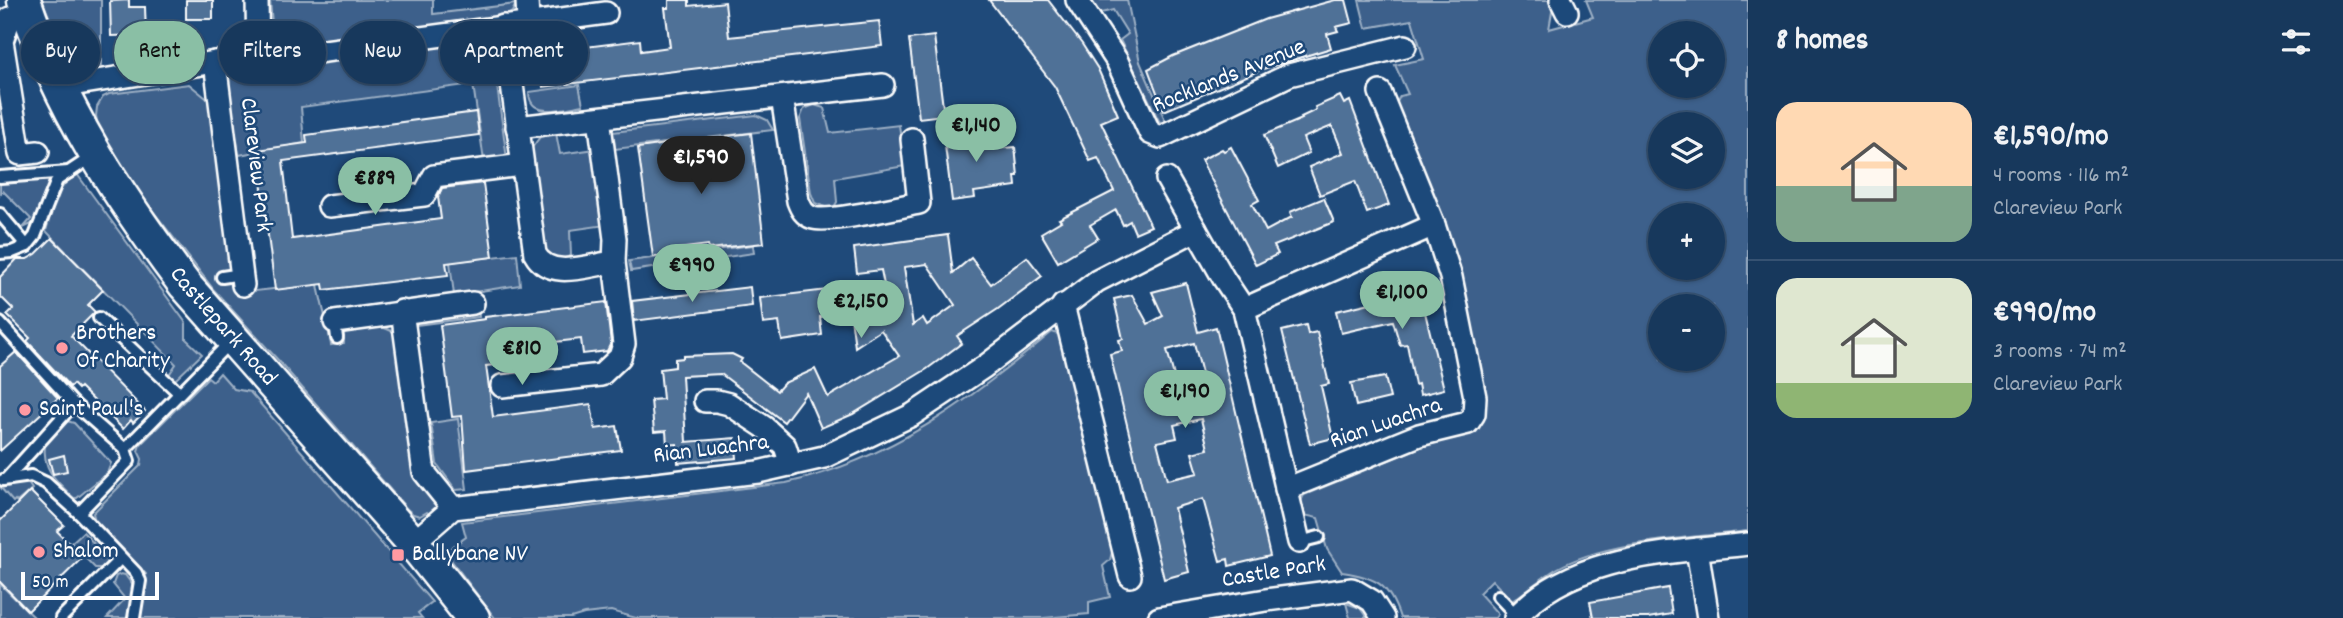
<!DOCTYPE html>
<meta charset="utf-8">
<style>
body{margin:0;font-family:Dekko,sans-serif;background:#244365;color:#f1f3f6;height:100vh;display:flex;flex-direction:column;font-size:26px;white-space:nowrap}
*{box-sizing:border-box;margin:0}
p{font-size:23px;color:#9eacbb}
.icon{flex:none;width:38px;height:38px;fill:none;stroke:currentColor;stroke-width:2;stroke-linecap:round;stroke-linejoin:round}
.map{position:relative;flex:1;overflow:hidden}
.side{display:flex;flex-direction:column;background:#17385c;width:595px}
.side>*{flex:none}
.guide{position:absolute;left:21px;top:21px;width:665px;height:63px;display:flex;gap:14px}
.buttons{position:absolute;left:1648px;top:21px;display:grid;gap:14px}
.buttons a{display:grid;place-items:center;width:77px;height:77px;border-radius:50%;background:#17385c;box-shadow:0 2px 5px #0004,0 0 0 2px #365272;font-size:35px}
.scale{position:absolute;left:21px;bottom:18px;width:138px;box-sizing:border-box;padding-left:7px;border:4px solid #fff;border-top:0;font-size:19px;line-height:24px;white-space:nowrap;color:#fff;-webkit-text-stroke:5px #1f4a7a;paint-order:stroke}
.price{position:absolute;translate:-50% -60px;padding:0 16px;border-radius:24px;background:#8abfa5;color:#111;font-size:23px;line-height:46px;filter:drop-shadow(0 2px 4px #0008)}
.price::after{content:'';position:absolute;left:50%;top:42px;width:21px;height:16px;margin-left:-10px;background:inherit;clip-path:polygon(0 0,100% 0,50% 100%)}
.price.current{background:#222;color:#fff}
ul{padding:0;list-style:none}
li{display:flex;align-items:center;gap:21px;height:175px;padding:0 28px}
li+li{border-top:2px solid #365272}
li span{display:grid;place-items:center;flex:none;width:196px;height:140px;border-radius:21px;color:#555}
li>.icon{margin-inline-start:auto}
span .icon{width:84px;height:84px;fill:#fffc;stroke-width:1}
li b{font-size:30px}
h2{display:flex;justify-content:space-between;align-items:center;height:84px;padding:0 28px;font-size:30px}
.pill{padding:0 24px;border-radius:32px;background:#17385c;box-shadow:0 2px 5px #0004,0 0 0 2px #365272;font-size:24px;line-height:63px}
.pill.current{background:#8abfa5;color:#111}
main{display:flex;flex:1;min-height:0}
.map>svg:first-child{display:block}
</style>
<main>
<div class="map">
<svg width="1748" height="618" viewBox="0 0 1748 618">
<rect width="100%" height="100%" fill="#1f4a7a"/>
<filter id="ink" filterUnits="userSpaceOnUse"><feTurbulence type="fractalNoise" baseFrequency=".0143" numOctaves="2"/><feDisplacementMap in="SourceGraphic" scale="14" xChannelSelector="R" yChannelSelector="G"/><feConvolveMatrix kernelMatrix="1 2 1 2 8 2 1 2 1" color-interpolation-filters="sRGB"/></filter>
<g filter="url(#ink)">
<!-- green -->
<g fill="#3c618b" stroke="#9eb0c5" stroke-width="2" fill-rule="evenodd">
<polygon points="42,0 101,0 101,66 87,68 69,64"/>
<polygon points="270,0 433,0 433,14 516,4 512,12 505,16 290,45 282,43 273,37"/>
<path d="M1085,0h42l13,62 26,60 -4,1 -3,-2 -39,-81 8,-6 -15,-24c-18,5 -17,5 -28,-10z"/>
<path d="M1359,0h195l-5,29 44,-12 -7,-17h162v531c-57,7 -141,9 -192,38 -15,9 -29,22 -44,32l-20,-21 -13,13 19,21 -3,4h-95c-11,-34 -24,-41 -58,-46l-15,-23 -9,-31 -14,-3 -3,-14 3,-6 117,-48 45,-13 18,-33 -9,-58 -26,-107 -52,-125 -1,-7 4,-8 8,-2 -13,-29 29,-6 -12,-39 -46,8zM1661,33h52v53h-52zM1661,124h52v53h-52zM1661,215h52v53h-52zM1661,306h52v53h-52z"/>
<path d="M476,42c19,8 23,19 26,38l-5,6 10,73 -23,2 -11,-77 -172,23 3,36 -65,12 -5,-32 -5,-9 -3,-32 5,-9z"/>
<path d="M189,84l22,18 21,169 -13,1 1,11 13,-1 3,11 82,-9c3,21 10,39 13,61l13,-2 -1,-12 37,-5 16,7 39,166 1,8 -6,9 -3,-4 -7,4 -7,-2 -6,-5 -129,-149 -64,-70 -61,-79 -38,-54 -17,-31 -2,-10 1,-9 6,-10 6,-3z"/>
<path d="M579,85l4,20c-18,3 -54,15 -54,-13z"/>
<polygon points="814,105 824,108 830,133 899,125 905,166 835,178 837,202 834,207 825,207 815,203 811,193 800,119 804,109"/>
<polygon points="756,115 767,120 773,130 615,149 613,132"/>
<polygon points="556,133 560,154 596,149 606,225 570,230 571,256 556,260 543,251 531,149 540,137"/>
<path d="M77,174l109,149v16l16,15 -28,27 -6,-5 8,-12 -130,-133c6,-22 10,-45 31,-57z"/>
<polygon points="53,177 36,222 23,228 31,219 3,191 0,194 0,180"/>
<polygon points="753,245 754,253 631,271 629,261"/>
<polygon points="517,254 520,285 454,295 450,262"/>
<polygon points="478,308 479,317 417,325 415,316"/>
<path d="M1052,332l9,3 52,213 -3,12 -7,6 7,31 -21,5v12l-46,4h-407l-25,-7 -27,3 -13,4h-76l-50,-66 21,-15 -4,-15 324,-39c105,-23 184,-83 266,-151z"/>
<polygon points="220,373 234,389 250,392 432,602 418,613 422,618 140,618 146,574 95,521 93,513 141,465 142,459 138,451 140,445 208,377 213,381"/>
<polygon points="458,419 467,489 456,490 437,464 431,423"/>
<path d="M67,421l7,2 37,40 -4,10 -30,25h-3c-17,-16 -32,-28 -29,-54z"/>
<polygon points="23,483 28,483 32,489 17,502 15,500 13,502 1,488"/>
<polygon points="83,532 106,556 107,563 104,568 95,568 71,543"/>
<polygon points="121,574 125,575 134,587 129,618 107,618 125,599 113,584 116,576"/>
<polygon points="0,584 35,618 0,618"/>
<polygon points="1346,603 1360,608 1367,618 1350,618"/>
</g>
<!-- building -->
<g fill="#507197" stroke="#fff" stroke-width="2" fill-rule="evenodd">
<polygon points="129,0 129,7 145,7 146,35 111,36 110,1"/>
<rect x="186" y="0" width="27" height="19"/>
<polygon points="669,0 689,0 689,6 725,2 729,37 879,21 882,46 543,87 537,36 555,33 556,47 577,44 578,48 640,40 641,51 670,47 665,8 669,8"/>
<polygon points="989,0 1048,0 1082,44 1098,69 1118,115 1101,122 1151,226 1135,233 1130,221 1123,225 1116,210 1090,225 1098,238 1058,262 1041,233 1061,221 1059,219 1114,191 1098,158 1090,161 1055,87"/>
<polygon points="1335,0 1346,0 1352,23 1336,27 1338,31 1327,34 1331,48 1263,69 1164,111 1148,69 1173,56 1266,19"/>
<polygon points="934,36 944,115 919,118 909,39"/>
<polygon points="1340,96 1344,104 1350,101 1389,205 1367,213 1355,181 1320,195 1309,167 1343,153 1332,126 1303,138 1309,153 1278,168 1264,135 1302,119 1301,117 1316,110 1315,107"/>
<polygon points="476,112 479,135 283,161 292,239 441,219 438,197 442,188 483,183 493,257 446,263 448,275 324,290 323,284 275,290 257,150 307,143 306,135"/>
<polygon points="966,119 969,143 978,141 979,150 1015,147 1018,176 1015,176 1016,186 974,192 975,198 952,201 942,122"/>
<polygon points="751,133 764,243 709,249 708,245 676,249 677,254 653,257 638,148 695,140 697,156 728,152 727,136"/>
<polygon points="1231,147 1259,200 1252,204 1266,231 1292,217 1290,212 1324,198 1334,222 1274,246 1278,254 1256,265 1201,160 1222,149 1224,151"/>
<path d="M948,235l5,38 18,-15 20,26 36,-27 15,19 -44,33 -41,27 5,7 -35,26 -74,45 -32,14 -15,-35 -22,29 -63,-48 -39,2 4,66 49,-4 2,20 -59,5 -1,-19 -10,1 -1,-14 -12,1 -3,-32 12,-1 -3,-30 15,-2v-8l8,-1v-2l49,-2 10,5 -2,3 37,29 7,-8 31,-14 13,28 71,-41 -18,-26 -26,17 -4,-30 38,-7 -8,-40 -24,3 -3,-25zM927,264l28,41 -28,20 -4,-7 -10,7 -9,-58z"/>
<polygon points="52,238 103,290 88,305 95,312 71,336 145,411 133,423 131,420 123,429 80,387 78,389 73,384 70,387 27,341 30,338 7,315 13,309 0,296 0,277 17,259 27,259 36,254"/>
<polygon points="1417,280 1444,389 1420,395 1418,384 1415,385 1407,344 1400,345 1393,321 1341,333 1336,311 1396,297 1394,285"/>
<path d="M1186,283l12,49 18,-5 54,229 -41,10 -1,-7 -8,2 -17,-62 -29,9 15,64 -25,7 -54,-225 12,-3 -3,-11 4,-1 -9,-40 18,-4 16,29 15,-8 -11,-24zM1194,343l15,57 -41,10 -8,-31 14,-3 -7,-26zM1201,419l7,30 -16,4 6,20 -31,7 -10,-38 20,-4 -3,-13z"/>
<polygon points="750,287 752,306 634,321 632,301"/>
<polygon points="852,287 855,313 820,317 822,335 782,341 779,322 763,324 760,298"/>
<polygon points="606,302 611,343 607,351 583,354 581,339 520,346 522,362 486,366 493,417 591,404 595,429 617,426 621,450 466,470 462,416 452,417 440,325 485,319 485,317"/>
<polygon points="1306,325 1308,334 1317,332 1320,346 1329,384 1321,386 1333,438 1310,444 1282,331"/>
<polygon points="16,352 58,398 0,451 0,366"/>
<polygon points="1385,377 1390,398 1356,406 1351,383"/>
<polygon points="64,455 67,471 53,474 49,459"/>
<polygon points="30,491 64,525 57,531 83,557 28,611 0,582 0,521"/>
<polygon points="1668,588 1672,614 1648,618 1593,618 1590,602"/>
</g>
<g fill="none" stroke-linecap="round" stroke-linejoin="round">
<!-- lane casing -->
<g stroke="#fff" stroke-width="16">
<g id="lane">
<polyline points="0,177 69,172"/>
<polyline points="0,214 27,246"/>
<polyline points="0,253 12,252 27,246 35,236 57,180 93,156"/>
<polyline points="222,277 242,274"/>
<polyline points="99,318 179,393"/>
<polyline points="335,322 337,338"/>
<polyline points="0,323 74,404"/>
<polyline points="6,479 74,404 125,449"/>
<polyline points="3,480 31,476 46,483 79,513"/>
<polyline points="1299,542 1319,537"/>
<polyline points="1498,596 1517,616"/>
<polyline points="61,618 121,558"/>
<polyline points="134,618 140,581 136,573 79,513 129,461 125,449 230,342"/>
</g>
</g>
<!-- street casing -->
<g stroke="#fff" stroke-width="26">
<g id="street">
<polyline points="257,0 258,60"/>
<polyline points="527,0 528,22"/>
<polyline points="1077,0 1117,61 1150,133 1160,137 1289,75 1405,46"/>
<polyline points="1561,0 1567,12"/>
<polyline points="28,13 10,18 2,41 20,154 38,152"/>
<polyline points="215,62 243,285"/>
<polyline points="59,87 215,62 258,60 606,13"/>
<path d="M782,97l16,104c3,8 6,14 15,17 17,5 85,-11 106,-15l-7,-64"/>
<polyline points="599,118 615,239 614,262"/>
<polyline points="517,127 883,85"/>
<polyline points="1167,179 1224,279 1244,309 1299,542"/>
<polyline points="329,206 424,195 434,176 522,165"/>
<polyline points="1063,305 1130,576"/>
<polyline points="1244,309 1434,225"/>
<polyline points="402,311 423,466 424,472 453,508"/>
<polyline points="335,322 473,303"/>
<path d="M502,386l99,-11 19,-18 4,-13 -10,-82c-25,3 -64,19 -79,-8l-31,-228"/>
<polyline points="705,401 717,401 729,404 764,427 785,446 791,465"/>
<polyline points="1286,489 1419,435 1468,423 1474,414 1475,397 1451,277 1434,225 1380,92"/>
<polyline points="413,543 453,508 758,472 824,457 912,415 984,367 1097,281 1196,230"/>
<polyline points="1697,549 1708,618"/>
<polyline points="1159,618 1266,600 1352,589 1372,601 1383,618"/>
<path d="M1515,618c57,-64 155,-65 233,-74"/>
</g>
</g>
<!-- secondary casing -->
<g stroke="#fff" stroke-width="37">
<g id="secondary">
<path id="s1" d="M24,0c36,107 93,195 161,285l228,258 60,75"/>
</g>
</g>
<!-- lane -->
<use href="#lane" stroke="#1f4a7a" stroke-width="10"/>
<!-- street -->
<use href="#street" stroke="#1f4a7a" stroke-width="21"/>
<!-- secondary -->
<use href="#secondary" stroke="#1f4a7a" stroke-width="32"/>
</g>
</g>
<!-- markers -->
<g fill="#ff9aa2" stroke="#1f4a7a" stroke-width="2.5">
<circle cx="62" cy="348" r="7"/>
<circle cx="25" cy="410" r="7"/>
<circle cx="39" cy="552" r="7"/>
<rect x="391" y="548" width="14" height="14" rx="3.5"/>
</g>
<g text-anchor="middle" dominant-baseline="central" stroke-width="5" stroke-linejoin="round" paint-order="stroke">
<!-- street labels -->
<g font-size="24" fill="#fff" stroke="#1f4a7a">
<text transform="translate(1229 77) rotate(-22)">Rocklands Avenue</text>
<text transform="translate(255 165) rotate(83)">Clareview Park</text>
<text stroke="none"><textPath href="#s1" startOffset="385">Castlepark Road</textPath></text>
<text transform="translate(1386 424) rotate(-19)">Rian Luachra</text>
<text transform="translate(711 450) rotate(-7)">Rian Luachra</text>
<text transform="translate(1274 573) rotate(-9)">Castle Park</text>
</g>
<!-- poi labels -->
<g font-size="24" fill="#fff" stroke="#1f4a7a" text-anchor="start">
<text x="76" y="334">Brothers<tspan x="76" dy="28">Of Charity</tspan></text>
<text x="39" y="410">Saint Paul's</text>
<text x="53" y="552">Shalom</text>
<text x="412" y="555">Ballybane NV</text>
</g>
</g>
</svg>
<div class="buttons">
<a><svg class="icon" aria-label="locate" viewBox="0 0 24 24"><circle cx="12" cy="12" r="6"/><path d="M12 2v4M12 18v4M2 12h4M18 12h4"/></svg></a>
<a><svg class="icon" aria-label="layers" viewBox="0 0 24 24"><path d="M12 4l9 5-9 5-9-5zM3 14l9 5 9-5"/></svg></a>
<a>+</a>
<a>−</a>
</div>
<div class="scale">50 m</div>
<b class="price" style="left:976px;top:164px">€1,140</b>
<b class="price current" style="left:701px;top:196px">€1,590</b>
<b class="price" style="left:375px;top:217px">€889</b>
<b class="price" style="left:692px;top:304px">€990</b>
<b class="price" style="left:1402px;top:331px">€1,100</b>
<b class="price" style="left:861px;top:340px">€2,150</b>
<b class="price" style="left:522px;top:387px">€810</b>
<b class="price" style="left:1185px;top:430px">€1,190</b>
<div class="guide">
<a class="pill">Buy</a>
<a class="pill current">Rent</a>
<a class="pill">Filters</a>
<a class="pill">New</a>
<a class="pill">Apartment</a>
</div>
</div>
<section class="side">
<h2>8 homes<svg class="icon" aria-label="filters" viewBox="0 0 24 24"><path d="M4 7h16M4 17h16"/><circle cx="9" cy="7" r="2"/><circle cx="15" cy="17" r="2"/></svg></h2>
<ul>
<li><span style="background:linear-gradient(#ffd9b3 60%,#7fa58c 0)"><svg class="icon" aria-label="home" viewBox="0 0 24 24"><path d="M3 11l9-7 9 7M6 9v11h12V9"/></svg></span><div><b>€1,590/mo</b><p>4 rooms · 116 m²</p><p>Clareview Park</p></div></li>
<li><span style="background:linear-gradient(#dfe7d0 75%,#8fb573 0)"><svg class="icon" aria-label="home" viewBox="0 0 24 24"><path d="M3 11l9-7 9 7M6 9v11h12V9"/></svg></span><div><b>€990/mo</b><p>3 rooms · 74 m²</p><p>Clareview Park</p></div></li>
</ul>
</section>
</main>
